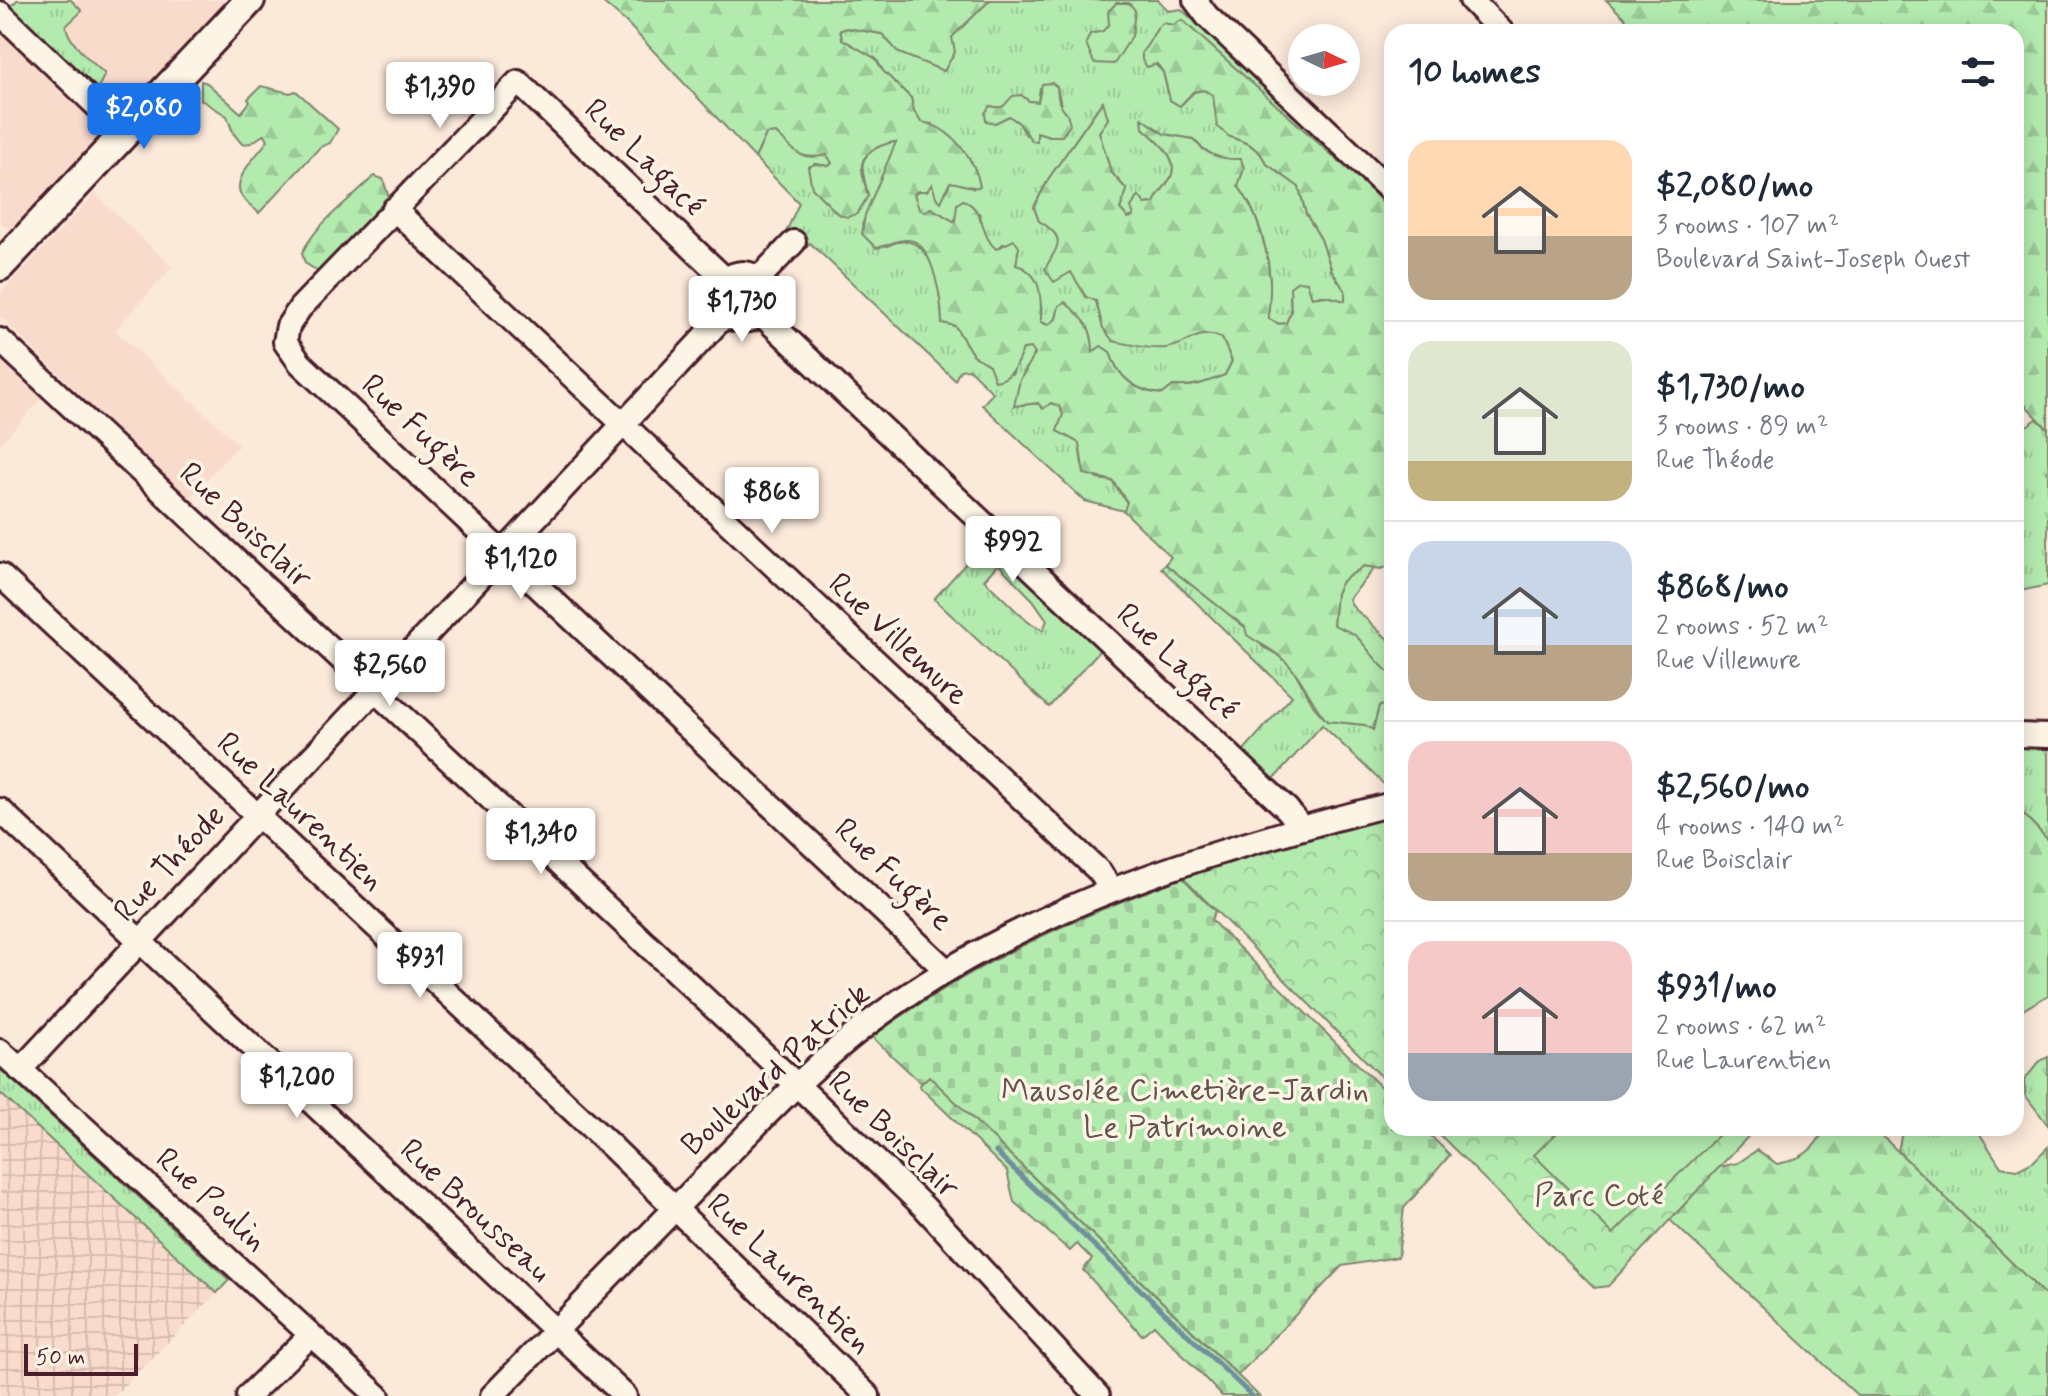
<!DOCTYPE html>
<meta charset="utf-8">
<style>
body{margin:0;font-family:Mynerve,sans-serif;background:#f6f6f7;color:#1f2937;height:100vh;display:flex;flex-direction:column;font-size:30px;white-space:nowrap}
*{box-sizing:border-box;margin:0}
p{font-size:26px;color:#747a83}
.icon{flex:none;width:44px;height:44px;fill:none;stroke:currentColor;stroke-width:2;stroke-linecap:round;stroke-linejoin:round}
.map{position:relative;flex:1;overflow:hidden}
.details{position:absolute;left:1384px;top:24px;width:640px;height:1112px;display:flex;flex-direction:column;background:#fff;border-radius:24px;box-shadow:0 4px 20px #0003}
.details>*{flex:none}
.needle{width:52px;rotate:95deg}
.tools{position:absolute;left:1288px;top:24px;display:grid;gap:16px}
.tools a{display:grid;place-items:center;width:72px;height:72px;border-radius:50%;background:#fff;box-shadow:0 4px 20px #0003;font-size:40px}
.scale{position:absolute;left:24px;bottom:20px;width:114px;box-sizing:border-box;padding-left:8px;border:4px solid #4a1f2b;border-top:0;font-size:22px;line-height:28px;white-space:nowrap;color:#4a1f2b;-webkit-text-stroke:6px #fcf5e5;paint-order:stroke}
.price{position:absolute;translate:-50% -68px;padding:0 18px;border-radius:8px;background:#fff;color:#222;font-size:26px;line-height:52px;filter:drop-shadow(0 2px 4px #0008)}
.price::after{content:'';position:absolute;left:50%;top:48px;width:24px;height:18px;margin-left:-12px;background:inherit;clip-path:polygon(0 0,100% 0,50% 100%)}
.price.on{background:#1a73e8;color:#fff}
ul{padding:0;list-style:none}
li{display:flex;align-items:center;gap:24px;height:200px;padding:0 24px}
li+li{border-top:2px solid #e0e1e3}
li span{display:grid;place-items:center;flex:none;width:224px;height:160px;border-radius:24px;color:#555}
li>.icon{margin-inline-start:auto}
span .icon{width:96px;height:96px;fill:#fffc;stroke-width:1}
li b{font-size:34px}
h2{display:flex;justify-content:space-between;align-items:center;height:96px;padding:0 24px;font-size:34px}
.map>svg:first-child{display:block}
</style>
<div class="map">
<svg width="2048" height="1396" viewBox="0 0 2048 1396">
<defs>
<pattern id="industrial-grid" width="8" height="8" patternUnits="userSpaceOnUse" patternTransform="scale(2)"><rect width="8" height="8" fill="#f9dbcc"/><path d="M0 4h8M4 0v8" fill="none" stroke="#d7bcaf"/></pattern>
<pattern id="grass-tufts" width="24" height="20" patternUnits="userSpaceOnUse" patternTransform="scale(2)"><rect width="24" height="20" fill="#b3ebaf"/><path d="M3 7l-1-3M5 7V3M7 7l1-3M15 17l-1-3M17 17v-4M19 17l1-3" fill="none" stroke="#9bc997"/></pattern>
<pattern id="forest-firs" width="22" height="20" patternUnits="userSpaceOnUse" patternTransform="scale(2)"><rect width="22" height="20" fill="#b3ebaf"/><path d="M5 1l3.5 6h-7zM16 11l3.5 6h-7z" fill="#9bc997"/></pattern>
<pattern id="cemetery-stones" width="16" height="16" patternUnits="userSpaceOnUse" patternTransform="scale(2)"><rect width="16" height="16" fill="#b3ebaf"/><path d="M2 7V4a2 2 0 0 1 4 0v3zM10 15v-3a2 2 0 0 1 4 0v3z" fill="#9bc997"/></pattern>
<pattern id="park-crowns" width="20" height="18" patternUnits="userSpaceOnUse" patternTransform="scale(2)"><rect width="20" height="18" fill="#b3ebaf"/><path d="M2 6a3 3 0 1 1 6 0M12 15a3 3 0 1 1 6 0" fill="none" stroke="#9bc997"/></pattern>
</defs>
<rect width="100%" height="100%" fill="#fbe9da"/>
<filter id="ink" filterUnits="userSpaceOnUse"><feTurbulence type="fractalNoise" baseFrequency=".0125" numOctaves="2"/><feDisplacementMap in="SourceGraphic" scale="16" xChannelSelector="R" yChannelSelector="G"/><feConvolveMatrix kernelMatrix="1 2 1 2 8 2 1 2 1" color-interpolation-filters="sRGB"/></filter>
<g filter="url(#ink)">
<!-- built -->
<g fill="#f9dbcc">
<polygon points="17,0 229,0 124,110 114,108 10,7"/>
<polygon points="1,28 97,121 100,129 97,140 11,231 0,221"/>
<polygon points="95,194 172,267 115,330 239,445 187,500 0,316 0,294"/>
<polygon points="0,355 44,396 0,444"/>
</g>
<!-- industrial -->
<polygon fill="url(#industrial-grid)" points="0,1087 220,1290 114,1396 0,1396"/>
<!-- grass -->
<g fill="url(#grass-tufts)" stroke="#7e856d" stroke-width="2" fill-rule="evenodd">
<path d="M17,0h54l11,11 -16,15c3,18 25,35 39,48l-7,14 -4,1 -84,-82z"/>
<path d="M990,0h168l11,11 12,-2 125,113 86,83v9l-17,-20 -193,-174 -9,5 -10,-2c-10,7 -12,20 -21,29l21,20 7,28 10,6 14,-14 10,-2 9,5 4,19 11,22 21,8 11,9 7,11 32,23 7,27 15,25 11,32 13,20v10l-19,-5 -36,1 1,15 -5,11 -7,1 -11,-5c0,-13 2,-26 2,-38 -2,-32 -12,-70 -32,-95l6,-18c-19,-8 -38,-13 -51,-29l-29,-5 -21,-15v9c14,13 41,32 25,54 -5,8 -10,11 -14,21l-9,1 -6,-8 -5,21 -6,1 -8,-9 7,-19 -16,-18 -12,-40 9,-14 -6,-16 -53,76 -15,29 5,14c15,9 27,20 13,36l19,15 25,29 7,27 64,20c19,-9 35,-19 55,-10l10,23 -7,14c-18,7 -32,13 -52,11l-10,8c-26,-2 -46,-17 -53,-42l-17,1c-1,-32 -9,-30 -34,-47l-3,13 -8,6 -7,-3v-18l-17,-36 -8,-3 -13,-21 -7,6 -8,-8 -9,-29h-22l-2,9 -24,-14 -6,5 -7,-4 -4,-16 18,-10 15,8 3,-9 12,1 10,5 -40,-64 -11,-1 -7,-12 -3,-13 -28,-27 -7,-12 -34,-20 -2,-9 7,-2 35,6 17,19 45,18 8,-34zM1057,87l5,23 -12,26 -13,-4 -11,3 -7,-12 -10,-7 -14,7 -5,-17 10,2 21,-13 8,6 9,1 2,-14z"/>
<path d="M776,133c11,11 35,26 51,22l5,7 -3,4 -14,-2 -3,24 26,26 30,-18c-4,-23 -14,-37 10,-49 7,-3 11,-5 19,-5l-35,83 25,21c46,-22 54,44 55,77l13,3 18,29 16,10 23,9 11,-25 8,-2 4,6 -15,27 -5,25 36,-2 8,3 5,8 -4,9 19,20 3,21 15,15 15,2 15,22 -3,8 -39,-10 -103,-96 11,-12 -24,-24 -9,1 -5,10 -145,-137 -5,5 -18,-18 12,-27 -44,-45 11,-24z"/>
<polygon points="2037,419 2048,429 2048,585 2016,592 2016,433"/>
<path d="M985,542l115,108 -51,57 -115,-108zM998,564l35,36 14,20 -4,10 -15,-8 -44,-42z"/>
<polygon points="1165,564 1245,627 1263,647 1282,657 1295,672 1314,707 1327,721 1365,725 1376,714 1379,706 1392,704 1392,792 1322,725 1273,780 1243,751 1292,696 1161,568"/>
<polygon points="1364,566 1375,568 1349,599 1353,607 1392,643 1392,672 1390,673 1379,665 1358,638 1333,625 1336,593 1342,581"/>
<polygon points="2016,746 2048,748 2048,840 2016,806"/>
<polygon points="2048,1057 2048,1125 2025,1095 2024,1080 2039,1062"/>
<polygon points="0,1069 229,1280 217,1293 0,1093"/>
<polygon points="1903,1128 1976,1128 2001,1167 2017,1170 2033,1162 2048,1147 2048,1298 1898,1151"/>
</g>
<!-- forest -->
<g fill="url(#forest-firs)" stroke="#7e856d" stroke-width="2">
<path d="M600,0h390l-38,37 3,15 -11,19 -45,-18 -17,-19 -35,-6 -7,2 2,9 34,20 7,12 28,27 3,13 7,11c29,4 55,37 59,65 -10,2 -19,-4 -30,-5l-9,20 -5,-5 -4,-13 -5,7h-9l-4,3 5,15 6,3 6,-4 24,14 2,-18 6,-4c23,10 16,34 33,49l18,-9 5,7 -3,18c27,8 25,33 25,57l7,3 8,-6 3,-13 6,-4c20,18 27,23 28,50l8,-6 9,6c7,25 27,41 53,42l10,-8c20,2 34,-4 52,-11l7,-14 -10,-23c-24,-11 -35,8 -56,10 -17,2 -37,-4 -53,-7l-10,-13 -7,-27 -10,-4 -15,-25 -17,10 -9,-13c13,-24 23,-31 -6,-48l-5,-14 15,-29 54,-77 5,18 -9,13 12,40 16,18 -7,19 8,9 6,-2 -3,-9 8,-11 6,8 9,-1c4,-10 9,-13 14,-21 16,-22 -11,-41 -25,-54l-1,-10 22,16 29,5c13,16 28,21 48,20l3,9 -6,18c19,24 30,64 32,95 1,12 -2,25 -1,38l10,5 7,-1 5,-11 -1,-25 8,-6 9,1 5,16 14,-2 19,5v-10l-13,-20 -11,-32 -15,-25 -7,-27 -32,-23 -7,-11 -11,-9 -21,-8 -11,-10 -4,-31 -9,-5 -11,2 -13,14 -10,-6 -7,-28 -6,-8 -10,3 -5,-7v-8c9,-9 11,-22 21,-29l10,2 9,-5 193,174 17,20v351l-11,4 -17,-3 -22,15 -6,12 -3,31c8,6 17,6 24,13 12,12 19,26 33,36l2,-1v32l-13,2 -6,24 -8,-5 -38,-4c-17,-19 -24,-44 -43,-61 -10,-10 -25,-16 -37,-25l-2,-8 -80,-63 6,-7 -47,-46 3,-9 -14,-21 -29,-7 -5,-31 -22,-12 6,-17 -4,-8 -8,-3 -8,6 -5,-6 -24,3 6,-26 15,-26 -4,-6 -8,1c-7,15 -10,30 -28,32l-6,-16 -16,-10 -18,-29 -13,-3c0,-19 -8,-75 -29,-82 -13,-4 -25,5 -37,7l-14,-14 3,-19 31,-73c-7,0 -11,2 -18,5 -25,13 -15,26 -10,49l-11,18 -10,3 -9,-3 -26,-26 -4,-21 7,-3 14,2 3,-3 -5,-8c-29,6 -32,-4 -51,-22l-10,1 -11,24 -129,-136z"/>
<polygon points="1606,0 2048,0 2048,429 2016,395 2016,32 1639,32"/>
<polygon points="1116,3 1129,3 1135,10 1132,36 1114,64 1094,63 1086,43 1090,34 1103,31 1109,24 1108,12"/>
<path d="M201,81l6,2 34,30 9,-11 -2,-3 13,-13 29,7 6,-2 42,38 -8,14 -10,4 -61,66c-6,-6 -14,-11 -18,-18 -10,-17 19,-42 27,-55l-3,-6 -14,9 -9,1 -9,-11 -6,-17 -26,-16z"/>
<path d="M1052,83l5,4c1,10 1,20 10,26l3,12 -8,11h-12l-13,-4v10l-5,-1 -13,-18 -10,-7 -14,7 -9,-2 -1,-8 5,-7c17,4 12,-1 23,-10l8,-1 8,6 9,1 4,-18z"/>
<path d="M374,176l9,3 6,19 -70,74 -14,-9 -3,-10c16,-32 47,-52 72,-77z"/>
<polygon points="2016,806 2048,840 2048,995 2016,1014"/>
<polygon points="929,1076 1259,1396 1222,1396 1154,1325 1142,1335 1083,1270 1092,1259 1077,1244 1070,1251 1014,1202 1007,1171 919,1086"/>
<path d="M1825,1128h49l174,170v98h-190l-188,-176 49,-53 19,-4 19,-13 20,14c24,-4 38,-14 48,-36z"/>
</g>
<!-- cemetery -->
<path fill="url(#cemetery-stones)" stroke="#7e856d" stroke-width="2" d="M1183,878l32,33 -4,9 181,178v30h31l27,27 -46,53 -6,49 -56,9 -104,109 -309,-299 -8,7 -49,-46c96,-71 200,-119 311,-159z"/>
<!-- park -->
<g fill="url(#park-crowns)" stroke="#7e856d" stroke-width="2">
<polygon points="1392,817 1392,1087 1183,878 1262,853"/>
<polygon points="1433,1128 1756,1128 1608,1286 1594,1288"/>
</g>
<!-- garden -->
<polygon fill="#b3ebaf" stroke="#7e856d" stroke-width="2" points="1562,1128 1726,1128 1646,1206 1643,1204 1613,1234 1534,1155"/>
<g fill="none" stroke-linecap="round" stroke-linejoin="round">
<!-- stream -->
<polyline stroke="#728e9e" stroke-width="5" points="996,1152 1252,1396"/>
<!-- minor casing -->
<g stroke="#4a1f2b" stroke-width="28">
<g id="minor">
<polyline points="1195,0 1207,16 1392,192"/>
<polyline points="1471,0 1502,32"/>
<polyline points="0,13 125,133"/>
<polyline points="394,209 1100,872 1111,890"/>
<circle cx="743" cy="297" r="24"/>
<polyline points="759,278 794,242"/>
<polyline points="726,280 518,82 300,308 288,326 285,342 300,363 946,970"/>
<polyline points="761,314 1287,809 1302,828"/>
<polyline points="0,340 813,1100 924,1207 1098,1396"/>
<polyline points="0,575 610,1145 868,1396"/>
<polyline points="2016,735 2048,736"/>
<polyline points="0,810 625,1396"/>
<polyline points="0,1051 378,1396"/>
<polyline points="20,1070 726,314"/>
<polyline points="248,1396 311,1335"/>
<path d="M492,1396c71,-72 141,-145 212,-217 57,-59 114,-120 181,-168 150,-108 330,-162 507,-207"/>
</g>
</g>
<!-- major casing -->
<g stroke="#4a1f2b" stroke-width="34">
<polyline id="major" points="0,266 250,0"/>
</g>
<!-- minor -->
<use href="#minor" stroke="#fcf5e5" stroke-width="22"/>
<!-- major -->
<use href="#major" stroke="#fcf5e5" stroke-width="28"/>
</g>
</g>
<g text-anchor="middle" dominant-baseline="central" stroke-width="7" stroke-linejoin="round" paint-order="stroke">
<!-- street labels -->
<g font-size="32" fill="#4a1f2b" stroke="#fcf5e5">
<text transform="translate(644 158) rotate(44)">Rue Lagacé</text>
<text transform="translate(420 431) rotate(43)">Rue Fugère</text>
<text transform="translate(245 526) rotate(43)">Rue Boisclair</text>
<text transform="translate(898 640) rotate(43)">Rue Villemure</text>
<text transform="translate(1177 662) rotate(43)">Rue Lagacé</text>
<text transform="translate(300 812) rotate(43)">Rue Laurentien</text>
<text transform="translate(170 864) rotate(-47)">Rue Théode</text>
<text transform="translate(893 875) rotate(43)">Rue Fugère</text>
<text transform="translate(776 1070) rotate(-42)">Boulevard Patrick</text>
<text transform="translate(893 1135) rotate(44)">Rue Boisclair</text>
<text transform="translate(211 1200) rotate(42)">Rue Poulin</text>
<text transform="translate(475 1211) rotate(43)">Rue Brousseau</text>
<text transform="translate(789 1274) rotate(44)">Rue Laurentien</text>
</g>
<!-- park labels -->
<g font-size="32" fill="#64524c" stroke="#fcf5e5">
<text x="1185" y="1091">Mausolée Cimetière-Jardin<tspan x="1185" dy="37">Le Patrimoine</tspan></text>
<text x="1599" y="1196">Parc Coté</text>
</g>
</g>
</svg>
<div class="tools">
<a><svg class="needle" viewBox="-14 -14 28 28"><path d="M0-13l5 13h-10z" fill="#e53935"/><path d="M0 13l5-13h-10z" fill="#747a83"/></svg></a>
</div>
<div class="scale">50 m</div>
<b class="price" style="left:440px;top:130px">$1,390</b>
<b class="price on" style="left:144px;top:151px">$2,080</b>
<b class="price" style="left:742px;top:344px">$1,730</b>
<b class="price" style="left:772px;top:535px">$868</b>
<b class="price" style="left:1013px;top:584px">$992</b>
<b class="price" style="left:521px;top:601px">$1,120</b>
<b class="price" style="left:390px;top:708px">$2,560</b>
<b class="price" style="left:541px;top:876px">$1,340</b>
<b class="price" style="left:420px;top:1000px">$931</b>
<b class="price" style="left:297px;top:1120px">$1,200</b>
<section class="details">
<h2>10 homes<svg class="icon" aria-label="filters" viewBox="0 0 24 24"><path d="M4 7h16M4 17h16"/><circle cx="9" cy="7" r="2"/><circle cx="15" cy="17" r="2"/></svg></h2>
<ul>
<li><span style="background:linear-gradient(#ffd9b3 60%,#b9a48a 0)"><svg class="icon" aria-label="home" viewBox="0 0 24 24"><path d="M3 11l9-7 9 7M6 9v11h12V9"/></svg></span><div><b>$2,080/mo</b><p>3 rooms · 107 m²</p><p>Boulevard Saint-Joseph Ouest</p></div></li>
<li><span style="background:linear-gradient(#dfe7d0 75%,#c2b280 0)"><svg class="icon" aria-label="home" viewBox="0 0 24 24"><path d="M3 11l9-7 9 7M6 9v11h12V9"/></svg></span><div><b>$1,730/mo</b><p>3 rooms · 89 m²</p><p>Rue Théode</p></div></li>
<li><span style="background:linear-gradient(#c9d6e8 65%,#b9a48a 0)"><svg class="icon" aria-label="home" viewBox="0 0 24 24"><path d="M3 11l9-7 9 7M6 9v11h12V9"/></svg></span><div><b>$868/mo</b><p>2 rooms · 52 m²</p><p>Rue Villemure</p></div></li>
<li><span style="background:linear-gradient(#f6c9c9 70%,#b9a48a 0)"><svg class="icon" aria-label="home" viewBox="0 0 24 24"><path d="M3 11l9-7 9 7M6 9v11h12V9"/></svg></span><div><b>$2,560/mo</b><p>4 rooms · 140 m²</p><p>Rue Boisclair</p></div></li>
<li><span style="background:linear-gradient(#f6c9c9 70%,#9aa5b1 0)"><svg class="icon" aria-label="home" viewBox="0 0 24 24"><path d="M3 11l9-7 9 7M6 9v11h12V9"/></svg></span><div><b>$931/mo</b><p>2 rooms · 62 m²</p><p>Rue Laurentien</p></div></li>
</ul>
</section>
</div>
